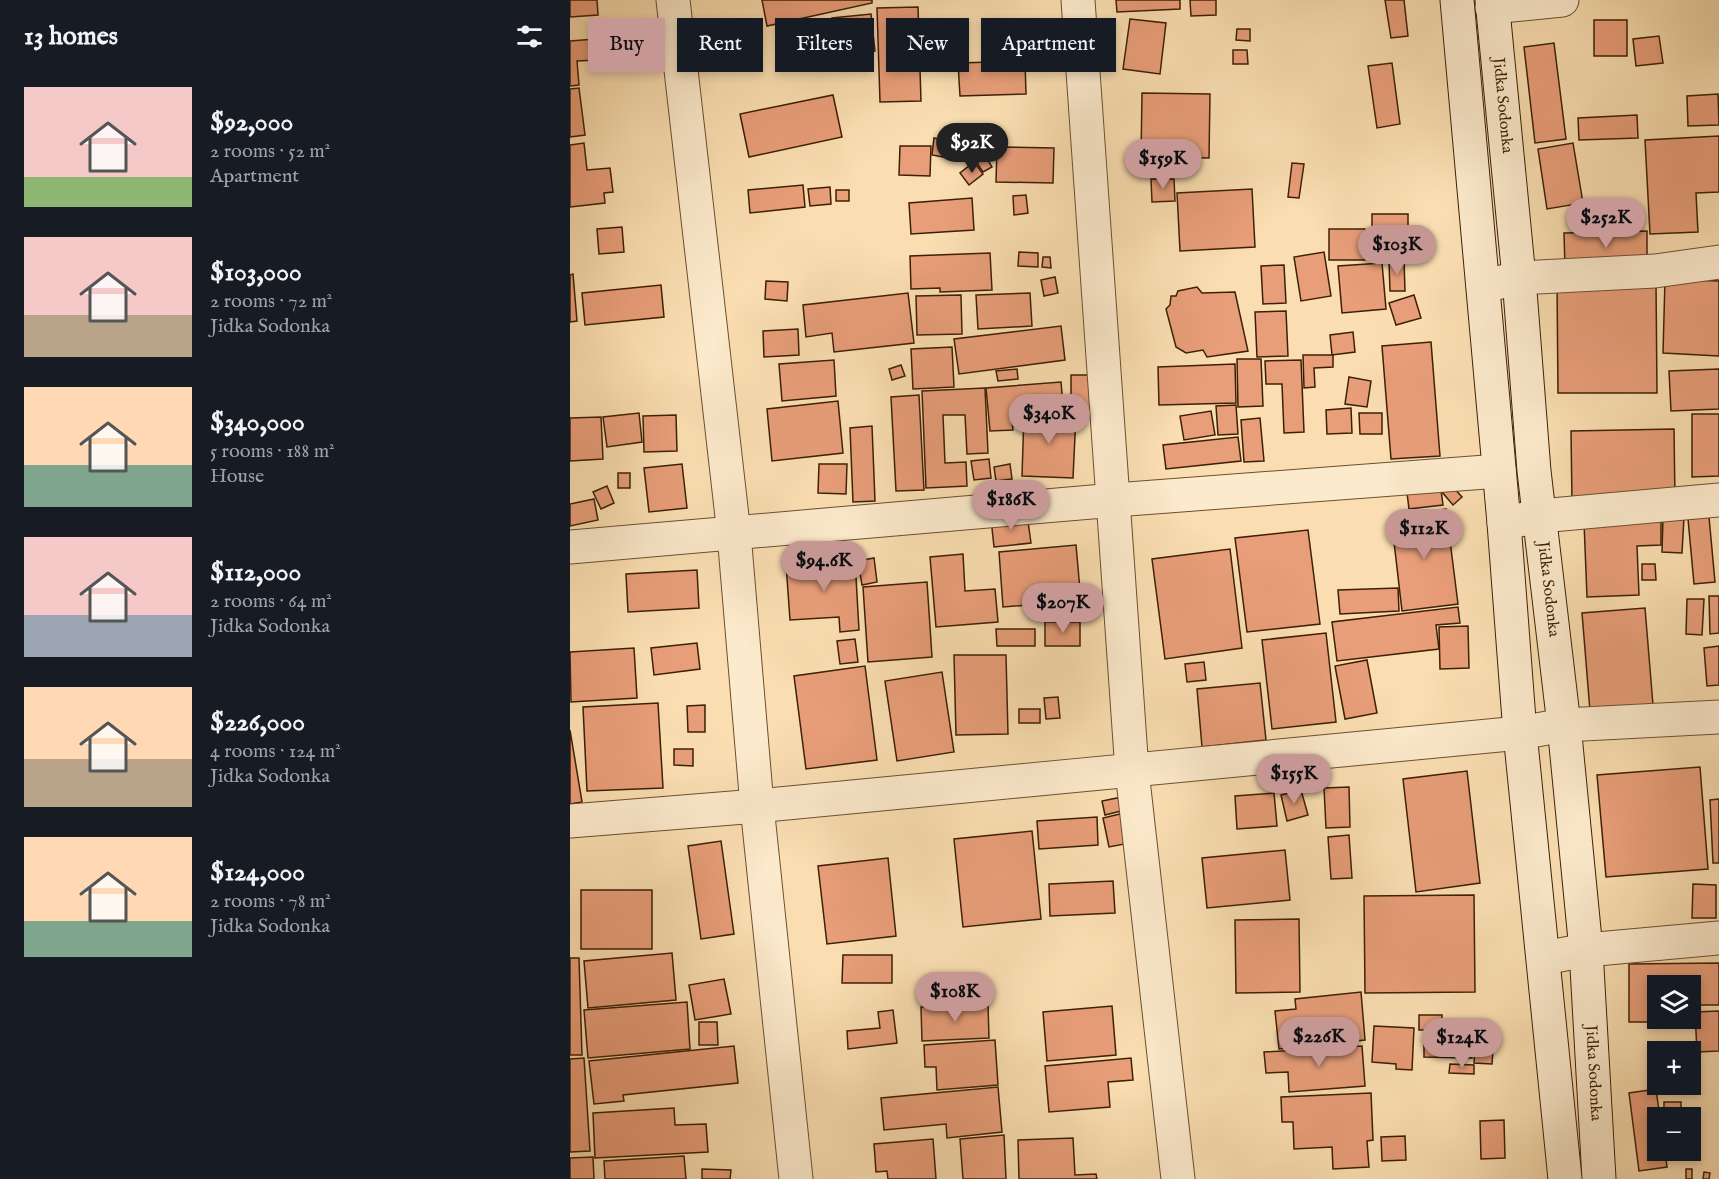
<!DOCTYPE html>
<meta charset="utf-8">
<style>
body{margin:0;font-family:"IM FELL English",serif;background:#20242c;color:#f1f3f6;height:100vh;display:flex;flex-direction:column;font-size:22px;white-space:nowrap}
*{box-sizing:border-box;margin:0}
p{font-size:20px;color:#9ea1a6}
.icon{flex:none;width:33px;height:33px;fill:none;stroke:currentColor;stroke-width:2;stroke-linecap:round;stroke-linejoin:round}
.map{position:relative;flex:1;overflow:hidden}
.details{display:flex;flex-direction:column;background:#171b24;width:570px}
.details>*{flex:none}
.hud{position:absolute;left:18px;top:18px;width:570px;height:54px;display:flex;gap:12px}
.buttons{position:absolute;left:1077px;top:975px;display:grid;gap:12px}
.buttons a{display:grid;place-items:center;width:54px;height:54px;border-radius:0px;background:#171b24;box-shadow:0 3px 9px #0003;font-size:30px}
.price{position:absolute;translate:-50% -51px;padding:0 14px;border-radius:21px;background:#c59692;color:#111;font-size:20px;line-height:39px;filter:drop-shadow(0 2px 3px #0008)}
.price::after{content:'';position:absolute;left:50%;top:36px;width:18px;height:14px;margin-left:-9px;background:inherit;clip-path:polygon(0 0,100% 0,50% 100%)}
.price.selected{background:#222;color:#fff}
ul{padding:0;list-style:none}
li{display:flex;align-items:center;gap:18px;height:150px;padding:0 24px}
li span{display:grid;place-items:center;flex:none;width:168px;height:120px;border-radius:0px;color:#555}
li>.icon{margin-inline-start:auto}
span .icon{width:72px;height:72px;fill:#fffc;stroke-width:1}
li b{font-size:26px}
h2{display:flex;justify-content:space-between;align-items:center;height:72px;padding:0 24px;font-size:26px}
.tag{padding:0 21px;border-radius:0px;background:#171b24;box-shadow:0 3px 9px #0003;font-size:21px;line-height:54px}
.tag.selected{background:#c59692;color:#111}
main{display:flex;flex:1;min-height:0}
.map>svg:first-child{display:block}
</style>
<main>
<section class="details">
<h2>13 homes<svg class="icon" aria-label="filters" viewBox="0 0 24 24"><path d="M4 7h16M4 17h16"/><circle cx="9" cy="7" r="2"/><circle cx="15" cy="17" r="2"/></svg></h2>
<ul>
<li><span style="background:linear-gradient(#f6c9c9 75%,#8fb573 0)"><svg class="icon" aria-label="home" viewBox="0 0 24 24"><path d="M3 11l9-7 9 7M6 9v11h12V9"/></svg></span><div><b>$92,000</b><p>2 rooms · 52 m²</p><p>Apartment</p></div></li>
<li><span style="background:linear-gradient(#f6c9c9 65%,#b9a48a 0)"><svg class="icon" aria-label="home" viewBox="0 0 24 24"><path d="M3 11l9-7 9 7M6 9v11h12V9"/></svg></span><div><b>$103,000</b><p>2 rooms · 72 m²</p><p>Jidka Sodonka</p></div></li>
<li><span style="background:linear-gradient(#ffd9b3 65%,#7fa58c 0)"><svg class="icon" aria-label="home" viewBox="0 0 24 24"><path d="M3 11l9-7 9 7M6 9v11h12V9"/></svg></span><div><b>$340,000</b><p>5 rooms · 188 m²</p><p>House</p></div></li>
<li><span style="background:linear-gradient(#f6c9c9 65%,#9aa5b1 0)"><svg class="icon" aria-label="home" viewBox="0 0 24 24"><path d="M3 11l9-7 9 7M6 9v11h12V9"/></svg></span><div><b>$112,000</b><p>2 rooms · 64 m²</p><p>Jidka Sodonka</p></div></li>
<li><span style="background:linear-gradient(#ffd9b3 60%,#b9a48a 0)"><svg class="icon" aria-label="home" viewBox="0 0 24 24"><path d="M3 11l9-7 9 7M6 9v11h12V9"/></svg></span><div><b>$226,000</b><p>4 rooms · 124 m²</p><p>Jidka Sodonka</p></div></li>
<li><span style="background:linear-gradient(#ffd9b3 70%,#7fa58c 0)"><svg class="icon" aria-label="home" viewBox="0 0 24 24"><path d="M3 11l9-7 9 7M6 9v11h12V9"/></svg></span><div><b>$124,000</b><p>2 rooms · 78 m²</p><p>Jidka Sodonka</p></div></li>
</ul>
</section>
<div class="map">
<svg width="1149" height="1179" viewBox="0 0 1149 1179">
<rect width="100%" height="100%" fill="#fadeb1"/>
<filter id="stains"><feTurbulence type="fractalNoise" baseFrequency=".00333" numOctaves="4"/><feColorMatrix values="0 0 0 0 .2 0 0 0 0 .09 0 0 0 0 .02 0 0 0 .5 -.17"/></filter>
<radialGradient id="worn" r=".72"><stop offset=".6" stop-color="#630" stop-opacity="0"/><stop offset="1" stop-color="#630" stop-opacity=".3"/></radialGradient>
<!-- building -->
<g fill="#e89e79" stroke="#3d1f05" stroke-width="1.5">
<polygon points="0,0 27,0 28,15 0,17"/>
<polygon points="192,0 302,0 302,3 197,26"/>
<polygon points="546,0 610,0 610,9 547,12"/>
<polygon points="620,0 646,0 646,15 621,16"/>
<polygon points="815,0 834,0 838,36 821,38"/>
<polygon points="348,7 351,101 310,102 307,8"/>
<polygon points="301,14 305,51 282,53 280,41 264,42 262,18"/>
<polygon points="560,19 596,23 590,74 553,69"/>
<rect x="1024" y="20" width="33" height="36"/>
<polygon points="667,29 680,29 680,41 666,40"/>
<polygon points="1089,36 1093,63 1066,66 1063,39"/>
<polygon points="25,39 27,60 7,61 9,85 0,86 0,41"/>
<polygon points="984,43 996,139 965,143 954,47"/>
<polygon points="663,50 677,50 678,64 663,64"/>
<polygon points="455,61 456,94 390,96 388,63"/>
<polygon points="822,63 830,124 807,128 798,66"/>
<polygon points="9,88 15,135 0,137 0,89"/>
<polygon points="572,93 640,94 639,158 571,157"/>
<polygon points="1148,94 1149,125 1118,126 1117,96"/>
<polygon points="263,95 272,137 179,157 170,114"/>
<polygon points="1067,115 1068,138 1009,140 1008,118"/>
<polygon points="1149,136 1149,192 1126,193 1128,232 1080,234 1075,140"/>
<polygon points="364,138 381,141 379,158 362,155"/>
<polygon points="14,143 17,170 40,168 43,192 34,193 35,203 0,207 0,145"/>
<polygon points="1003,143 1013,203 977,209 968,149"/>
<polygon points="330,146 361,146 360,176 329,175"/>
<polygon points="427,147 484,148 483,183 426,182"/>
<polygon points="416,157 422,167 413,172 407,163"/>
<polygon points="404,162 413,174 399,185 390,173"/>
<polygon points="722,163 734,164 729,198 718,197"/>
<polygon points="581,179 604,179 605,201 582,202"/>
<polygon points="233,185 235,207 180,213 178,190"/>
<polygon points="260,187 261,204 240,206 238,189"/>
<polygon points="682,189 685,247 610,251 607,193"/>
<rect x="266" y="190" width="13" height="11"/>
<polygon points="456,195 458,213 444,215 443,196"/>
<polygon points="402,198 404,230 341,234 339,203"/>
<rect x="802" y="214" width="36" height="32"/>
<polygon points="52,227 54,252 29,254 27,229"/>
<rect x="759" y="229" width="36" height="31"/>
<polygon points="1077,231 1077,266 995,268 994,233"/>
<polygon points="449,252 468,253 468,267 448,266"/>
<polygon points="754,252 761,296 731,301 724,257"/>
<polygon points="420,253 422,290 370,292 370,288 341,289 340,256"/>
<polygon points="473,257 480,257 481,268 472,267"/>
<polygon points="834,261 835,291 820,291 819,262"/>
<polygon points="812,263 816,309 772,313 768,266"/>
<polygon points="714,265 716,303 693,304 691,266"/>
<polygon points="3,274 7,321 0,322 0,275"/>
<polygon points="485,277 488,293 474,296 471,280"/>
<polygon points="1095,279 1149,281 1149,356 1093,353"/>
<polygon points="196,281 218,282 217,301 195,299"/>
<polygon points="1086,283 1087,393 988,393 987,284"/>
<polygon points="91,285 94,317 15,325 12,293"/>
<polygon points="627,287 632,293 665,292 678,351 637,357 633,350 616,353 606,347 596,309 600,305 601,296 606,296 608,291"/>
<polygon points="338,293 344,343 264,352 262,333 236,337 233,305"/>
<polygon points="460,293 462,326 408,329 406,295"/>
<polygon points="391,295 392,334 347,335 346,296"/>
<polygon points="844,295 851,318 826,325 819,303"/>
<polygon points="716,311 718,356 687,357 685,312"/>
<polygon points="491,326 495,360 389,374 384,339"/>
<polygon points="228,329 229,355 194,357 193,331"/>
<polygon points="783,332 785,352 762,355 760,335"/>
<polygon points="861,342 870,456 821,459 812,346"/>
<polygon points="382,347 384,387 343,389 341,349"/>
<polygon points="733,355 763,355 763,367 744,368 745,387 734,388"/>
<polygon points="667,359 691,359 693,406 668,407"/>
<polygon points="264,360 266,396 212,401 209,364"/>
<polygon points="731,360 734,432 714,433 712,384 696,384 695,361"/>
<polygon points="665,364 666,403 589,405 588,367"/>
<polygon points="331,365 335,376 322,380 319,369"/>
<polygon points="447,369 448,379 428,381 426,371"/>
<polygon points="1149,369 1149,409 1101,411 1099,371"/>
<polygon points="501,375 524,375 524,409 501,410"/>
<polygon points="779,377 801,381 797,407 775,404"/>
<polygon points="491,382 493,405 441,409 443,430 420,431 416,388"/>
<polygon points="415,388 418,453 397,454 395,415 373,415 375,463 396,462 397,486 356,488 352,391"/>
<polygon points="349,395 354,490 326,491 321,397"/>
<polygon points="268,401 273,453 202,461 197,409"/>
<polygon points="666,405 668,434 648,435 646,406"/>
<polygon points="781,408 782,433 757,434 756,410"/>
<polygon points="641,411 645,435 614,440 610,416"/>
<polygon points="69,413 72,442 37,447 33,417"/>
<polygon points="454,413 506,415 503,478 452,476"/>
<polygon points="789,413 812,413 812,434 790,434"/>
<polygon points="1122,414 1149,414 1149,476 1122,477"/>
<polygon points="106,415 107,451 74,452 73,416"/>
<polygon points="31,417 33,459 0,461 0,418"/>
<polygon points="690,418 694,461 674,462 671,420"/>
<polygon points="302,426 305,501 283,502 280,428"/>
<polygon points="1104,429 1105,500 1002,502 1001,431"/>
<polygon points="668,437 671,461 596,469 593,445"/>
<polygon points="419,459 421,478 404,480 401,461"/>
<polygon points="112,464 117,508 79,512 74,468"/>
<polygon points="249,464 277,464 276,494 248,493"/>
<polygon points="440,464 442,479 426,481 424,467"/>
<rect x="48" y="473" width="12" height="15"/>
<polygon points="881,485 892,497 883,505 872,492"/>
<polygon points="37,486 44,503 31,509 23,492"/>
<polygon points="871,490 873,505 839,509 837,493"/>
<polygon points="24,499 28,520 0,526 0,504"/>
<polygon points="876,509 888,604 832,611 821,516"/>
<polygon points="457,514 461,543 424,547 421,519"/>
<polygon points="1093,517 1114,517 1112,553 1092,552"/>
<polygon points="1139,517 1145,582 1124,584 1118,519"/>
<polygon points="1091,519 1091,545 1067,546 1069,595 1017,597 1014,522"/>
<polygon points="738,530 750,624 677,632 665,538"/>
<polygon points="506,545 511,601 433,607 429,552"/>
<polygon points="660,549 672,648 595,659 582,559"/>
<polygon points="393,554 395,591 425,589 428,622 366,627 360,557"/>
<polygon points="304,558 307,582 292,585 288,561"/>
<polygon points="285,560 289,630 270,632 269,617 220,620 216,564"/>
<polygon points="1072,564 1085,564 1086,580 1072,580"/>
<polygon points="127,570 129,608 58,612 56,574"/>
<polygon points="357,582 362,657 298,662 293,587"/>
<polygon points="828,588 829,611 770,614 768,590"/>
<polygon points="1139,596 1149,596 1149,633 1140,634"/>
<polygon points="1117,599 1134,599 1132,635 1116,634"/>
<polygon points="888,607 890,623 866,625 869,649 767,661 762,622"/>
<polygon points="1075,608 1083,705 1020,711 1012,613"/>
<rect x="475" y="622" width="35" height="24"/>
<polygon points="898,626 899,668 870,669 869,627"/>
<polygon points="426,629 465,629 465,646 427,646"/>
<polygon points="756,633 766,722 702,729 692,640"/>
<polygon points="285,639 288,662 270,664 267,641"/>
<polygon points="127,643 130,669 84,675 81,648"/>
<polygon points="1149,646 1149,685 1137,686 1134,648"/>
<polygon points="64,648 67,698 1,702 0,652"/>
<polygon points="384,655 436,655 438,734 386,735"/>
<polygon points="797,660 807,713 775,719 765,666"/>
<polygon points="634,662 636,680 617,682 615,664"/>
<polygon points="295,666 307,760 236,769 224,676"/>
<polygon points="372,672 384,752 327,761 315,681"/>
<polygon points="690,683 696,740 632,747 627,689"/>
<polygon points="488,697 490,718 476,719 474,698"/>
<polygon points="88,703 93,788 17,791 13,707"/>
<polygon points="135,705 135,732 118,732 117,706"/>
<rect x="449" y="709" width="21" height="14"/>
<polygon points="0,730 12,802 0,804"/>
<polygon points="104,749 123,749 123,766 104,765"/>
<polygon points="1130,767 1138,869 1036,877 1027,775"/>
<polygon points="897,771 910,883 846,892 833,779"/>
<polygon points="779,787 780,827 756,828 754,788"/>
<polygon points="731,790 738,815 717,821 711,795"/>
<polygon points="704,793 707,826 667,829 665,796"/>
<polygon points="552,797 555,810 535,815 532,801"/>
<polygon points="1149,799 1149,863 1143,863 1140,800"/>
<polygon points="554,813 560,843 539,847 533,818"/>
<polygon points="527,817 528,845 469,849 467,821"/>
<polygon points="462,831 471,919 393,927 384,839"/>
<polygon points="779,835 782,878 761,879 758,837"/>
<polygon points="151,841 164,934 131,939 118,846"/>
<polygon points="715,850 720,900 637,908 632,858"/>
<polygon points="318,858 326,936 257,944 248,866"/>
<polygon points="543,881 545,913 480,916 479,884"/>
<polygon points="1123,884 1146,885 1146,918 1122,918"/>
<rect x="11" y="890" width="71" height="59"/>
<polygon points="904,895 905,992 795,993 794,896"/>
<polygon points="729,919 730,992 666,993 665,920"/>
<polygon points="102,953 106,1000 18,1008 14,961"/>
<polygon points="273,955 322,955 322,983 272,983"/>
<polygon points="0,958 9,958 12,1055 0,1055"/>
<polygon points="1149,963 1149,1005 1120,1005 1120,986 1088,986 1088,1018 1118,1018 1118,1022 1059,1022 1059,964"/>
<polygon points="154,979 161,1014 125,1020 119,985"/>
<polygon points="791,992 795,1040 709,1049 705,1011 726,1009 725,999"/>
<polygon points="117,1002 120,1049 18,1058 14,1010"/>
<polygon points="418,1004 419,1038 352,1041 351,1007"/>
<polygon points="542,1006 546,1055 477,1061 473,1012"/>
<polygon points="323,1010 327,1043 278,1049 277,1031 310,1028 308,1012"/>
<polygon points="1149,1011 1149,1051 1127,1052 1125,1012"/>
<rect x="849" y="1015" width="23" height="15"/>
<polygon points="129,1022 147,1022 148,1045 129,1045"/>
<polygon points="877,1025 902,1025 902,1058 854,1057 854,1035 877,1035"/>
<polygon points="804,1026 844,1028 842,1070 826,1069 826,1064 802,1062"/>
<polygon points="906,1035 924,1036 922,1064 904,1063"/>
<polygon points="425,1040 428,1085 367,1090 366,1067 355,1067 354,1045"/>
<polygon points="164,1046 168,1083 53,1095 54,1101 24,1104 19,1061"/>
<polygon points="792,1046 795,1086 719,1092 718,1072 696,1073 694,1052"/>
<polygon points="14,1058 20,1151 0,1152 0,1059"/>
<polygon points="561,1058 563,1080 538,1082 540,1107 479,1112 475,1066"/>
<polygon points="880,1064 904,1065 904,1074 879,1073"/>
<polygon points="428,1087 432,1132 377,1138 376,1124 314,1130 311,1098"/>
<polygon points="1086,1089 1090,1118 1088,1118 1088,1150 1095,1150 1097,1167 1069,1171 1059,1093"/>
<polygon points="801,1093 803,1140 797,1141 799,1167 763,1169 762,1147 724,1149 723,1122 712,1122 711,1097"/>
<rect x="1094" y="1102" width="17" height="6"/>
<polygon points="104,1108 105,1125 136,1124 138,1152 25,1158 23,1113"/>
<polygon points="1111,1111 1112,1117 1096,1118 1096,1112"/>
<polygon points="934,1120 935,1158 911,1159 910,1121"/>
<polygon points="434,1135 436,1179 393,1179 390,1139"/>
<polygon points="835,1136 836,1160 812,1161 811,1137"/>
<polygon points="503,1138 505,1175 526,1174 527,1179 449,1179 448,1140"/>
<polygon points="363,1139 366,1179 318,1179 317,1171 306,1172 304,1144"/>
<polygon points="1116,1150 1117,1154 1098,1158 1097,1152"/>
<polygon points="114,1156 116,1179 35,1179 34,1161"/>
<polygon points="23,1157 24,1179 0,1179 0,1158"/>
<polygon points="132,1169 161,1170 160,1179 132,1179"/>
<rect x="1116" y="1169" width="6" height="10"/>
<polygon points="1134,1172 1140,1173 1139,1179 1133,1179"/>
</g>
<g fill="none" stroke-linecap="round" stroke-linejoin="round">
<!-- street casing -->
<g stroke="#6c4f30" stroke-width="35">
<g id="street">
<polyline points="103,0 164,534 187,806 226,1179"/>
<polyline points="508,0 562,771 608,1179"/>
<polyline points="922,7 992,0"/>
<polyline points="913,286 949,278 1085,271 1149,262"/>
<polyline points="934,523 970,516 1149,500"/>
<polyline points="0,547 545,500 929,471"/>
<polyline points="0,821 187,806 950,733 994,725 1149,717"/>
<polyline points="974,958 1016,950 1149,938"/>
</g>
</g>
<!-- secondary casing -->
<g stroke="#3d1f05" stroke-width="35">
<g id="secondary">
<polyline points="887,0 934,523 950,733 995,1179"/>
<path id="s1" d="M922,0l27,278 15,193 30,254 22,225 13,229"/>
</g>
</g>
<!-- street -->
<use href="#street" stroke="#fceacc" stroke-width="33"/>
<!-- secondary -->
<use href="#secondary" stroke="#fceacc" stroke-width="33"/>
</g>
<g text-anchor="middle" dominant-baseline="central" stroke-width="5" stroke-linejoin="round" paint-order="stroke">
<!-- street labels -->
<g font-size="16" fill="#3d1f05" stroke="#fceacc">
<text stroke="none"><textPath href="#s1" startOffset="106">Jidka Sodonka</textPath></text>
<text stroke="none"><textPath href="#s1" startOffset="592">Jidka Sodonka</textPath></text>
<text stroke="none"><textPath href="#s1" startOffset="1078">Jidka Sodonka</textPath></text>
</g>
</g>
<rect width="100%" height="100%" filter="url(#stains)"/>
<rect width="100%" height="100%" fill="url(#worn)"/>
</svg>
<div class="buttons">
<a><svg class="icon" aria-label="layers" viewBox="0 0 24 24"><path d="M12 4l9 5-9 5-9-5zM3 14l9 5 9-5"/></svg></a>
<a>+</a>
<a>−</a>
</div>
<b class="price selected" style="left:402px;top:174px">$92K</b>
<b class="price" style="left:593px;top:190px">$159K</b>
<b class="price" style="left:1036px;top:249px">$252K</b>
<b class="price" style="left:827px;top:276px">$103K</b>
<b class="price" style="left:479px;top:445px">$340K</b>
<b class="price" style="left:441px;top:531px">$186K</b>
<b class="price" style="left:854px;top:560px">$112K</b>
<b class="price" style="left:254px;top:592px">$94.6K</b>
<b class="price" style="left:493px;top:634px">$207K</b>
<b class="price" style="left:724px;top:805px">$155K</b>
<b class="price" style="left:385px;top:1023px">$108K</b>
<b class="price" style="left:749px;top:1068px">$226K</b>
<b class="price" style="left:892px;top:1069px">$124K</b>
<div class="hud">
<a class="tag selected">Buy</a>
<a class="tag">Rent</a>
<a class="tag">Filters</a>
<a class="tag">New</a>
<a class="tag">Apartment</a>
</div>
</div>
</main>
